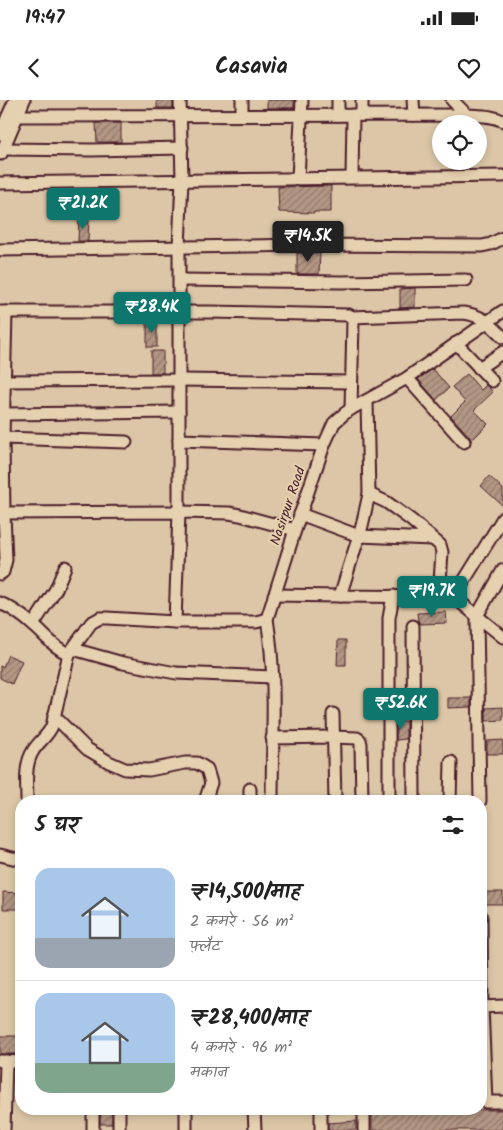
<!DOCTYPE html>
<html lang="hi">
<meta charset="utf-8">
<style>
body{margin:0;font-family:Kalam,"Playpen Sans Deva",sans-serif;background:#f2f2f2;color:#222;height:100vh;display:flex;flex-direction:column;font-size:19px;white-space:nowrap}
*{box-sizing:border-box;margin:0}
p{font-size:16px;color:#767676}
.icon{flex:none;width:28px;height:28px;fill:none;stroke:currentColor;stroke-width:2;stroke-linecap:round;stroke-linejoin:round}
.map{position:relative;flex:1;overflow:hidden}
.sheet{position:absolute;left:15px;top:695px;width:472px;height:320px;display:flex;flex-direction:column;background:#fff;border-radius:20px;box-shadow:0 2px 8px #0003}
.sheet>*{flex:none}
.tools{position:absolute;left:432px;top:15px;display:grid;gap:10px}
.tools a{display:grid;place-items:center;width:55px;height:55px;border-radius:50%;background:#fff;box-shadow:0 2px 8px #0003;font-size:25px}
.price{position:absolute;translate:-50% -42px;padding:0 11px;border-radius:5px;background:#0f766e;color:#fff;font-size:16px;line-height:32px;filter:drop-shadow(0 1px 2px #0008)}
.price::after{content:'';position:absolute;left:50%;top:30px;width:15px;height:11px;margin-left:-8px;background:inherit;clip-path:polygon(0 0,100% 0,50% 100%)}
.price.active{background:#222;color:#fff}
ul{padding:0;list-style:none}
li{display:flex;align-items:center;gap:15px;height:125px;padding:0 20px}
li+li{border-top:1px solid #e0e0e0}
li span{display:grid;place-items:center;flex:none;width:140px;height:100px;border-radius:15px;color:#555}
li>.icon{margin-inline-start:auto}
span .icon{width:60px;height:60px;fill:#fffc;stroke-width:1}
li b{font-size:21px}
h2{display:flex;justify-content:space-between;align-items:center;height:60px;padding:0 20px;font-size:21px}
.status{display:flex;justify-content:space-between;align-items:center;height:35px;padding:0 25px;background:#fff;direction:ltr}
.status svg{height:14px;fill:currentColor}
header{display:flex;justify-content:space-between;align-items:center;height:65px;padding:0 20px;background:#fff;font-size:22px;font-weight:600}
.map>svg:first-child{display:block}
</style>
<div class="status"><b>19:47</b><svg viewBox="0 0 49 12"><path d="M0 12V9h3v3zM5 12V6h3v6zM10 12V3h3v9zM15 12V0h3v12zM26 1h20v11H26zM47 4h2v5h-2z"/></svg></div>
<header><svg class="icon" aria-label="back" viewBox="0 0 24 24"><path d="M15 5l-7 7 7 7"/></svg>Casavia<svg class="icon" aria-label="heart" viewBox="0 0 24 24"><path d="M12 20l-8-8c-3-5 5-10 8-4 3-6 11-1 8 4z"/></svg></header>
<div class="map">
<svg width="503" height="1030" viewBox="0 0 503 1030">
<defs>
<pattern id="building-hatch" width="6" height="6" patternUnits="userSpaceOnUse" patternTransform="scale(1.25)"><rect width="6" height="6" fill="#b39784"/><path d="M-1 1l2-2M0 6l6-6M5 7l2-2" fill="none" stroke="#947b6c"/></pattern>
</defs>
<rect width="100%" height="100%" fill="#dcc6a7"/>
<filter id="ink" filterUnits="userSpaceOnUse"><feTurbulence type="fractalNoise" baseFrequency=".02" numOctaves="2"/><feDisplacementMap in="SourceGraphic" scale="10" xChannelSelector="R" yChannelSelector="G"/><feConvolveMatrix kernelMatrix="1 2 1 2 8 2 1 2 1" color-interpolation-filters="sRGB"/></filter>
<g filter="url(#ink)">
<!-- building -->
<g fill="url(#building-hatch)" stroke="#4a1f2b">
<rect x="157" y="0" width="16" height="8"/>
<rect x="267" y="0" width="27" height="8"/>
<polygon points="96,23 121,23 121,42 97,42"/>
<polygon points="331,86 331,112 314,112 314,113 279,112 278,87"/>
<polygon points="79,118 89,119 88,141 78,141"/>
<polygon points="297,153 320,153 319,174 297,174"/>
<polygon points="415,188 415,207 400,208 400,189"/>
<rect x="147" y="220" width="10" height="27"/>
<rect x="151" y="251" width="12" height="22"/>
<polygon points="433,269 449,288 436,300 418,279"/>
<polygon points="467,274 481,290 486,285 493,292 474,310 488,324 471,341 470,337 451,316 465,302 452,287"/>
<polygon points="489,376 503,389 503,406 481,386"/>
<polygon points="446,512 447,523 420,524 418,520 417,513"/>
<polygon points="338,540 346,540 346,565 337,565"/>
<polygon points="8,555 22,561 12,584 0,578 0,566 3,567"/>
<polygon points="448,598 471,598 471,607 448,608"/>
<polygon points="503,607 503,620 486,621 486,608"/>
<polygon points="396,621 406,621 406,639 396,640"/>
<polygon points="503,640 503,654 487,654 487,641"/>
<polygon points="3,792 21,793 21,809 3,809"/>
<rect x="485" y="792" width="18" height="12"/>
<rect x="0" y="936" width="21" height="18"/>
<polygon points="372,1009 503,1010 503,1030 372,1030"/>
<rect x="100" y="1011" width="12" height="13"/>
<polygon points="356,1021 356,1030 328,1030 328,1023"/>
</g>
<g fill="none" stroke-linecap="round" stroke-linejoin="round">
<!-- minor casing -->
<g stroke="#4a1f2b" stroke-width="15">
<g id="minor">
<polyline points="242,0 242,15"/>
<polyline points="338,0 338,15"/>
<polyline points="362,0 362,15"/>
<polyline points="413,0 414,15"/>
<polyline points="452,0 467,15"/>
<path d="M17,16l450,-1c13,1 25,0 36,6"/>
<polyline points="0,34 15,0"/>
<polyline points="3,49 92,50 182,48"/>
<polyline points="1,54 24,0"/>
<polyline points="352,77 353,15"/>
<polyline points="298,78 302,0"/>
<polyline points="0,83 503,76"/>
<polyline points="0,150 301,145 482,146 491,144 503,138"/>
<polyline points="180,180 341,182 466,180"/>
<polyline points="0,212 210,212 349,215 351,217 353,221 351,309"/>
<path d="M351,217l112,-4c19,2 27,11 40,24"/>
<polyline points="456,243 492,281"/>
<polyline points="479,268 503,252"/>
<polyline points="407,278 464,342"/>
<polyline points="0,281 179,280 351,282"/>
<polyline points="367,301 369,394 362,426 340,496 454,497"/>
<polyline points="3,314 179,312"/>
<polyline points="3,338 126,342"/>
<polyline points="179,340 324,345"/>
<polyline points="369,394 386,402 396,409 411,420 440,445 442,452 439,497"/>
<polyline points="0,413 179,412 229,413 240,415 295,430"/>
<polyline points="300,414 359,436 432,439"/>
<polyline points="503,418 454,497 477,516 503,470"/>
<polyline points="0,474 3,472 6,460 4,414 3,338 6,212"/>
<polyline points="274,495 340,496"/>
<path d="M0,503c12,5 23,13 33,22 12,10 21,23 36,29"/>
<polyline points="175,522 179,412 179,147 182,80 180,0"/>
<polyline points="33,525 56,489 65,467"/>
<polyline points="413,526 414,701"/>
<polyline points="73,549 123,563 176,573 273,577"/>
<polyline points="333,614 335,701"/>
<polyline points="54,616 87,649 109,662 125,669 149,670 185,663 197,663 207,669 211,683 205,701"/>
<polyline points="272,638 333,637 357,638 360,640 361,644 362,701"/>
<polyline points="250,689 250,701"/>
<path d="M27,701c0,-16 -3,-36 6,-50 6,-10 15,-15 19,-25l17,-72 22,-31 9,-5h7l68,4h81l11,-3"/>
<path d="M272,701c0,-60 5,-122 -5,-182l28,-89 29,-85 10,-22 10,-9 7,-5 56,-31 96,-67"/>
<polyline points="389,701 389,518 393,496"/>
<polyline points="450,701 451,662"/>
<polyline points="480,701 477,516 503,537"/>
<polyline points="0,755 21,760"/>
<polyline points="481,816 482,907 481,907"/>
<polyline points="503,906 482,907 486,1002 503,1002"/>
<polyline points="1,961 21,962"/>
<polyline points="119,1009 119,1030"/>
<polyline points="254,1009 255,1030"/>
<polyline points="321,1009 321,1030"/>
<polyline points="4,1030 6,961"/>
<polyline points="93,1030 93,1009"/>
<polyline points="186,1030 186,1009"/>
<polyline points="364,1030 364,1009"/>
</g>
</g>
<!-- minor -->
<use href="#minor" stroke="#e5d0af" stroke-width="11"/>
</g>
</g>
<g text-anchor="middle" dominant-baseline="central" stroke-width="4" stroke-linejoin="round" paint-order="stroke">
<!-- street labels -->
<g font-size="14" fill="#4a1f2b" stroke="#e5d0af">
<text transform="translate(288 406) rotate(-71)">Nasirpur Road</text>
</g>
</g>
</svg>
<div class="tools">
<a><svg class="icon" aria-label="locate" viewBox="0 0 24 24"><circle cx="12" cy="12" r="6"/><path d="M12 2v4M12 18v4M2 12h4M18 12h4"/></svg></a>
</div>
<b class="price" style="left:83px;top:130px">₹21.2K</b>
<b class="price active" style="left:308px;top:163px">₹14.5K</b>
<b class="price" style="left:152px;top:234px">₹28.4K</b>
<b class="price" style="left:432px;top:518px">₹19.7K</b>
<b class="price" style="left:401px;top:630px">₹52.6K</b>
<section class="sheet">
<h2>5 घर<svg class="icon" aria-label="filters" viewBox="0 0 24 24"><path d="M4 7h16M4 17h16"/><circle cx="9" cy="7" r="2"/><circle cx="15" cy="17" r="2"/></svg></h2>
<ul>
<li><span style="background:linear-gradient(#a9c7e8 70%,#9aa5b1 0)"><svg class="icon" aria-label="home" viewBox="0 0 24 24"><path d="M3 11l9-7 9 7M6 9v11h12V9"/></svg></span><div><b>₹14,500/माह</b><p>2 कमरे · 56 m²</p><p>फ़्लैट</p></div></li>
<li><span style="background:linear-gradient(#a9c7e8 70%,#7fa58c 0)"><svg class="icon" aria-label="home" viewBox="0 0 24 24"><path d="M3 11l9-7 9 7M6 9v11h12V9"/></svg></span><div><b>₹28,400/माह</b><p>4 कमरे · 96 m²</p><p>मकान</p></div></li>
</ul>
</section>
</div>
